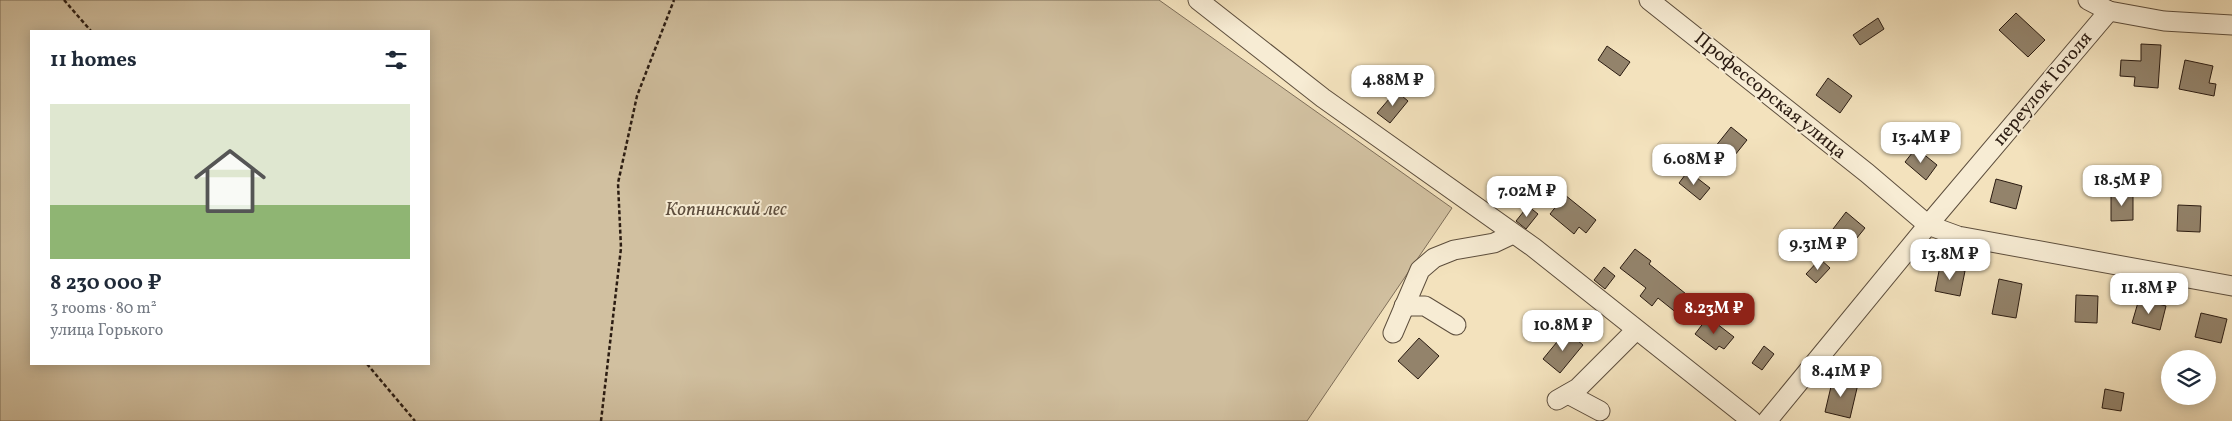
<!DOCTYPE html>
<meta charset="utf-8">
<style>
body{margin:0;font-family:Vollkorn,serif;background:#f6f6f7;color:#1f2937;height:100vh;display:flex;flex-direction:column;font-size:19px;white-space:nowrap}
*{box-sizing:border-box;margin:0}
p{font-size:16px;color:#747a83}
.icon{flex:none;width:28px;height:28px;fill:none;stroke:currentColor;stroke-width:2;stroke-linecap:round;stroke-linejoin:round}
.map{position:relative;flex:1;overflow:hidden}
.details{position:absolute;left:30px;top:30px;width:400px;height:335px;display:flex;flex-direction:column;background:#fff;border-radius:0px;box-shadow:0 2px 12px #0003}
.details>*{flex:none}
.tools{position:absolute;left:2161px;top:350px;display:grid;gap:10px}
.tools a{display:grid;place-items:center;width:55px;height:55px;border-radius:50%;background:#fff;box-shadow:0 2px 12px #0003;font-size:25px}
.price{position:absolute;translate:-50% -42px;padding:0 11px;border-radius:10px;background:#fff;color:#222;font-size:16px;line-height:32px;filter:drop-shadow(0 1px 2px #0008)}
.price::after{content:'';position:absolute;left:50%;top:30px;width:15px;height:11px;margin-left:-8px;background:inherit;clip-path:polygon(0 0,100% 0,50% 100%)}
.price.on{background:#8f2418;color:#fff}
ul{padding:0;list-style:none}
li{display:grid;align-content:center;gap:10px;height:265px;padding:0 20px}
li span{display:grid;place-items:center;height:155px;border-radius:0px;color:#555}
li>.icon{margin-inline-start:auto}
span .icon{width:90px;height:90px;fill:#fffc;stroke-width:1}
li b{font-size:21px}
h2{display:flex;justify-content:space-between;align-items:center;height:60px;padding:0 20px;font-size:21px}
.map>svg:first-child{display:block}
</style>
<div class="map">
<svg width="2232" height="421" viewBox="0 0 2232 421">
<rect width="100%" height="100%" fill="#f3e2bd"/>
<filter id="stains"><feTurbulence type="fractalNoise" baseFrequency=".004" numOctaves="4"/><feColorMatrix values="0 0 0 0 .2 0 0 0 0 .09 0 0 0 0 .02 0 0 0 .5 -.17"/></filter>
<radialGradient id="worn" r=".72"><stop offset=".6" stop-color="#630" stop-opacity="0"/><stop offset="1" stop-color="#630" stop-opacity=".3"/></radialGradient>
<!-- green -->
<path fill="#d1c0a0" stroke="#7e6e59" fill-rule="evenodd" d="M0,0h1159l293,208 -145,213h-1307zM31,31h398v333h-398z"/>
<!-- building -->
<g fill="#93836b" stroke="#2b1c12">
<polygon points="2016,13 2045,40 2028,57 1999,30"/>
<polygon points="1878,18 1884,29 1860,45 1853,35"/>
<polygon points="2141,44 2161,45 2158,88 2134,86 2135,77 2120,76 2121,60 2141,61"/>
<polygon points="1607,46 1630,62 1620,76 1598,60"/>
<polygon points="2185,60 2213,66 2209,83 2216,84 2214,96 2179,89"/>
<polygon points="1828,78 1852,96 1840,113 1816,95"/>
<polygon points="1396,91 1408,101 1390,123 1377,113"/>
<polygon points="1731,127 1747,140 1731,160 1715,147"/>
<polygon points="1916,148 1937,165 1926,180 1905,162"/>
<polygon points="1688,171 1710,188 1700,200 1679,183"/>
<polygon points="1996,179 2022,186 2016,209 1990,202"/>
<polygon points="2111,194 2133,194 2133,220 2111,221"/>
<polygon points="1565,195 1596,220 1586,233 1579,227 1574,234 1550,214"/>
<polygon points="2178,205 2201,206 2200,232 2177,231"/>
<polygon points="1528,206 1538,214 1526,229 1516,221"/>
<polygon points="1846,212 1865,228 1852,244 1833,229"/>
<polygon points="1635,249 1651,261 1649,264 1691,298 1678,314 1658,298 1652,306 1640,296 1646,288 1620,268"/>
<polygon points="1820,259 1830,268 1816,283 1806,274"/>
<polygon points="1940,266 1965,271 1960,296 1935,291"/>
<polygon points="1604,267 1615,276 1605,289 1594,280"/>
<polygon points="1999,279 2022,284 2016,318 1992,314"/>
<polygon points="2076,295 2098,296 2097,323 2075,322"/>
<polygon points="2139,299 2166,306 2160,330 2132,323"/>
<polygon points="2201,313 2227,319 2221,343 2195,337"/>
<polygon points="1708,317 1734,337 1724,349 1719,346 1716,350 1695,334"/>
<polygon points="1566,331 1583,345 1560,373 1543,359"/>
<polygon points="1419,338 1439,356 1418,379 1398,361"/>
<polygon points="1764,346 1774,354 1762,370 1752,363"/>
<polygon points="1833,378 1858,384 1850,418 1825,412"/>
<polygon points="2105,389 2124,393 2121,411 2102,408"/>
</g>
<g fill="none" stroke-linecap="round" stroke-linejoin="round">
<!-- minor casing -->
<g stroke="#5d4e3d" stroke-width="21">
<g id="minor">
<polyline points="1198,0 1323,98 1533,247 1752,421"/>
<polyline points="1649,0 1867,173 1928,225 1958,236 2232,286"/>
<polyline points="2088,0 2109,11 2164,21 2232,25"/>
<polyline points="1404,306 1425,306 1456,325"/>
<polyline points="1393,333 1420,270 1434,258 1454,250 1494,243 1513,234"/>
<polyline points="1568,394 1600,411"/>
<polyline points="1557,400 1578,388 1636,330"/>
<polyline points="1767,421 1928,225 2109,11"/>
</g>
</g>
<!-- path -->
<g stroke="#2b1c12" stroke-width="2.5" stroke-dasharray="4 2.5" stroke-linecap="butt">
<polyline points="64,0 91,31"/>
<polyline points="367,364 415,421"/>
<polyline points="601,421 621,248 618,183 637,96 674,0"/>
</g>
<!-- minor -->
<use href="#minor" stroke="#f7ecd4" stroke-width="19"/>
</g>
<g text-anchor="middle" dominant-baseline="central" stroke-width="4" stroke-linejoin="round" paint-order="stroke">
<!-- street labels -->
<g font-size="19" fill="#2b1c12" stroke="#f7ecd4">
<text transform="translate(2043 89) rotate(-50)">переулок Гоголя</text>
<text transform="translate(1770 96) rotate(39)">Профессорская улица</text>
</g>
<!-- park labels -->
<g font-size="19" font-style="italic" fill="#5d4d3d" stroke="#f7ecd4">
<text x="726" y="210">Копнинский лес</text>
</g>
</g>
<rect width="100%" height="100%" filter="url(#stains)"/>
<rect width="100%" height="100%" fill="url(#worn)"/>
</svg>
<div class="tools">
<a><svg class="icon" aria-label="layers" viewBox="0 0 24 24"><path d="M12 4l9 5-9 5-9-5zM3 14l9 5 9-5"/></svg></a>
</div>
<b class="price" style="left:1393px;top:107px">4.88M ₽</b>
<b class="price" style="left:1921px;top:164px">13.4M ₽</b>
<b class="price" style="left:1694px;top:186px">6.08M ₽</b>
<b class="price" style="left:2122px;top:207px">18.5M ₽</b>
<b class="price" style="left:1527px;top:218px">7.02M ₽</b>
<b class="price" style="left:1818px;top:271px">9.31M ₽</b>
<b class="price" style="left:1950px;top:281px">13.8M ₽</b>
<b class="price" style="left:2149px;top:315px">11.8M ₽</b>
<b class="price on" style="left:1714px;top:335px">8.23M ₽</b>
<b class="price" style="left:1563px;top:352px">10.8M ₽</b>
<b class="price" style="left:1841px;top:398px">8.41M ₽</b>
<section class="details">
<h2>11 homes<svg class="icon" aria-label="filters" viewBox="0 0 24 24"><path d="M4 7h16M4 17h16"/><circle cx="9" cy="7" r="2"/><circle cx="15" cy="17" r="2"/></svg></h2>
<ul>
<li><span style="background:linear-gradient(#dfe7d0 65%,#8fb573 0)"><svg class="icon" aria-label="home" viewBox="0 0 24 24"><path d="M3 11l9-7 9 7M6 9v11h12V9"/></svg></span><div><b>8 230 000 ₽</b><p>3 rooms · 80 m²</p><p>улица Горького</p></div></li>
</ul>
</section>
</div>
